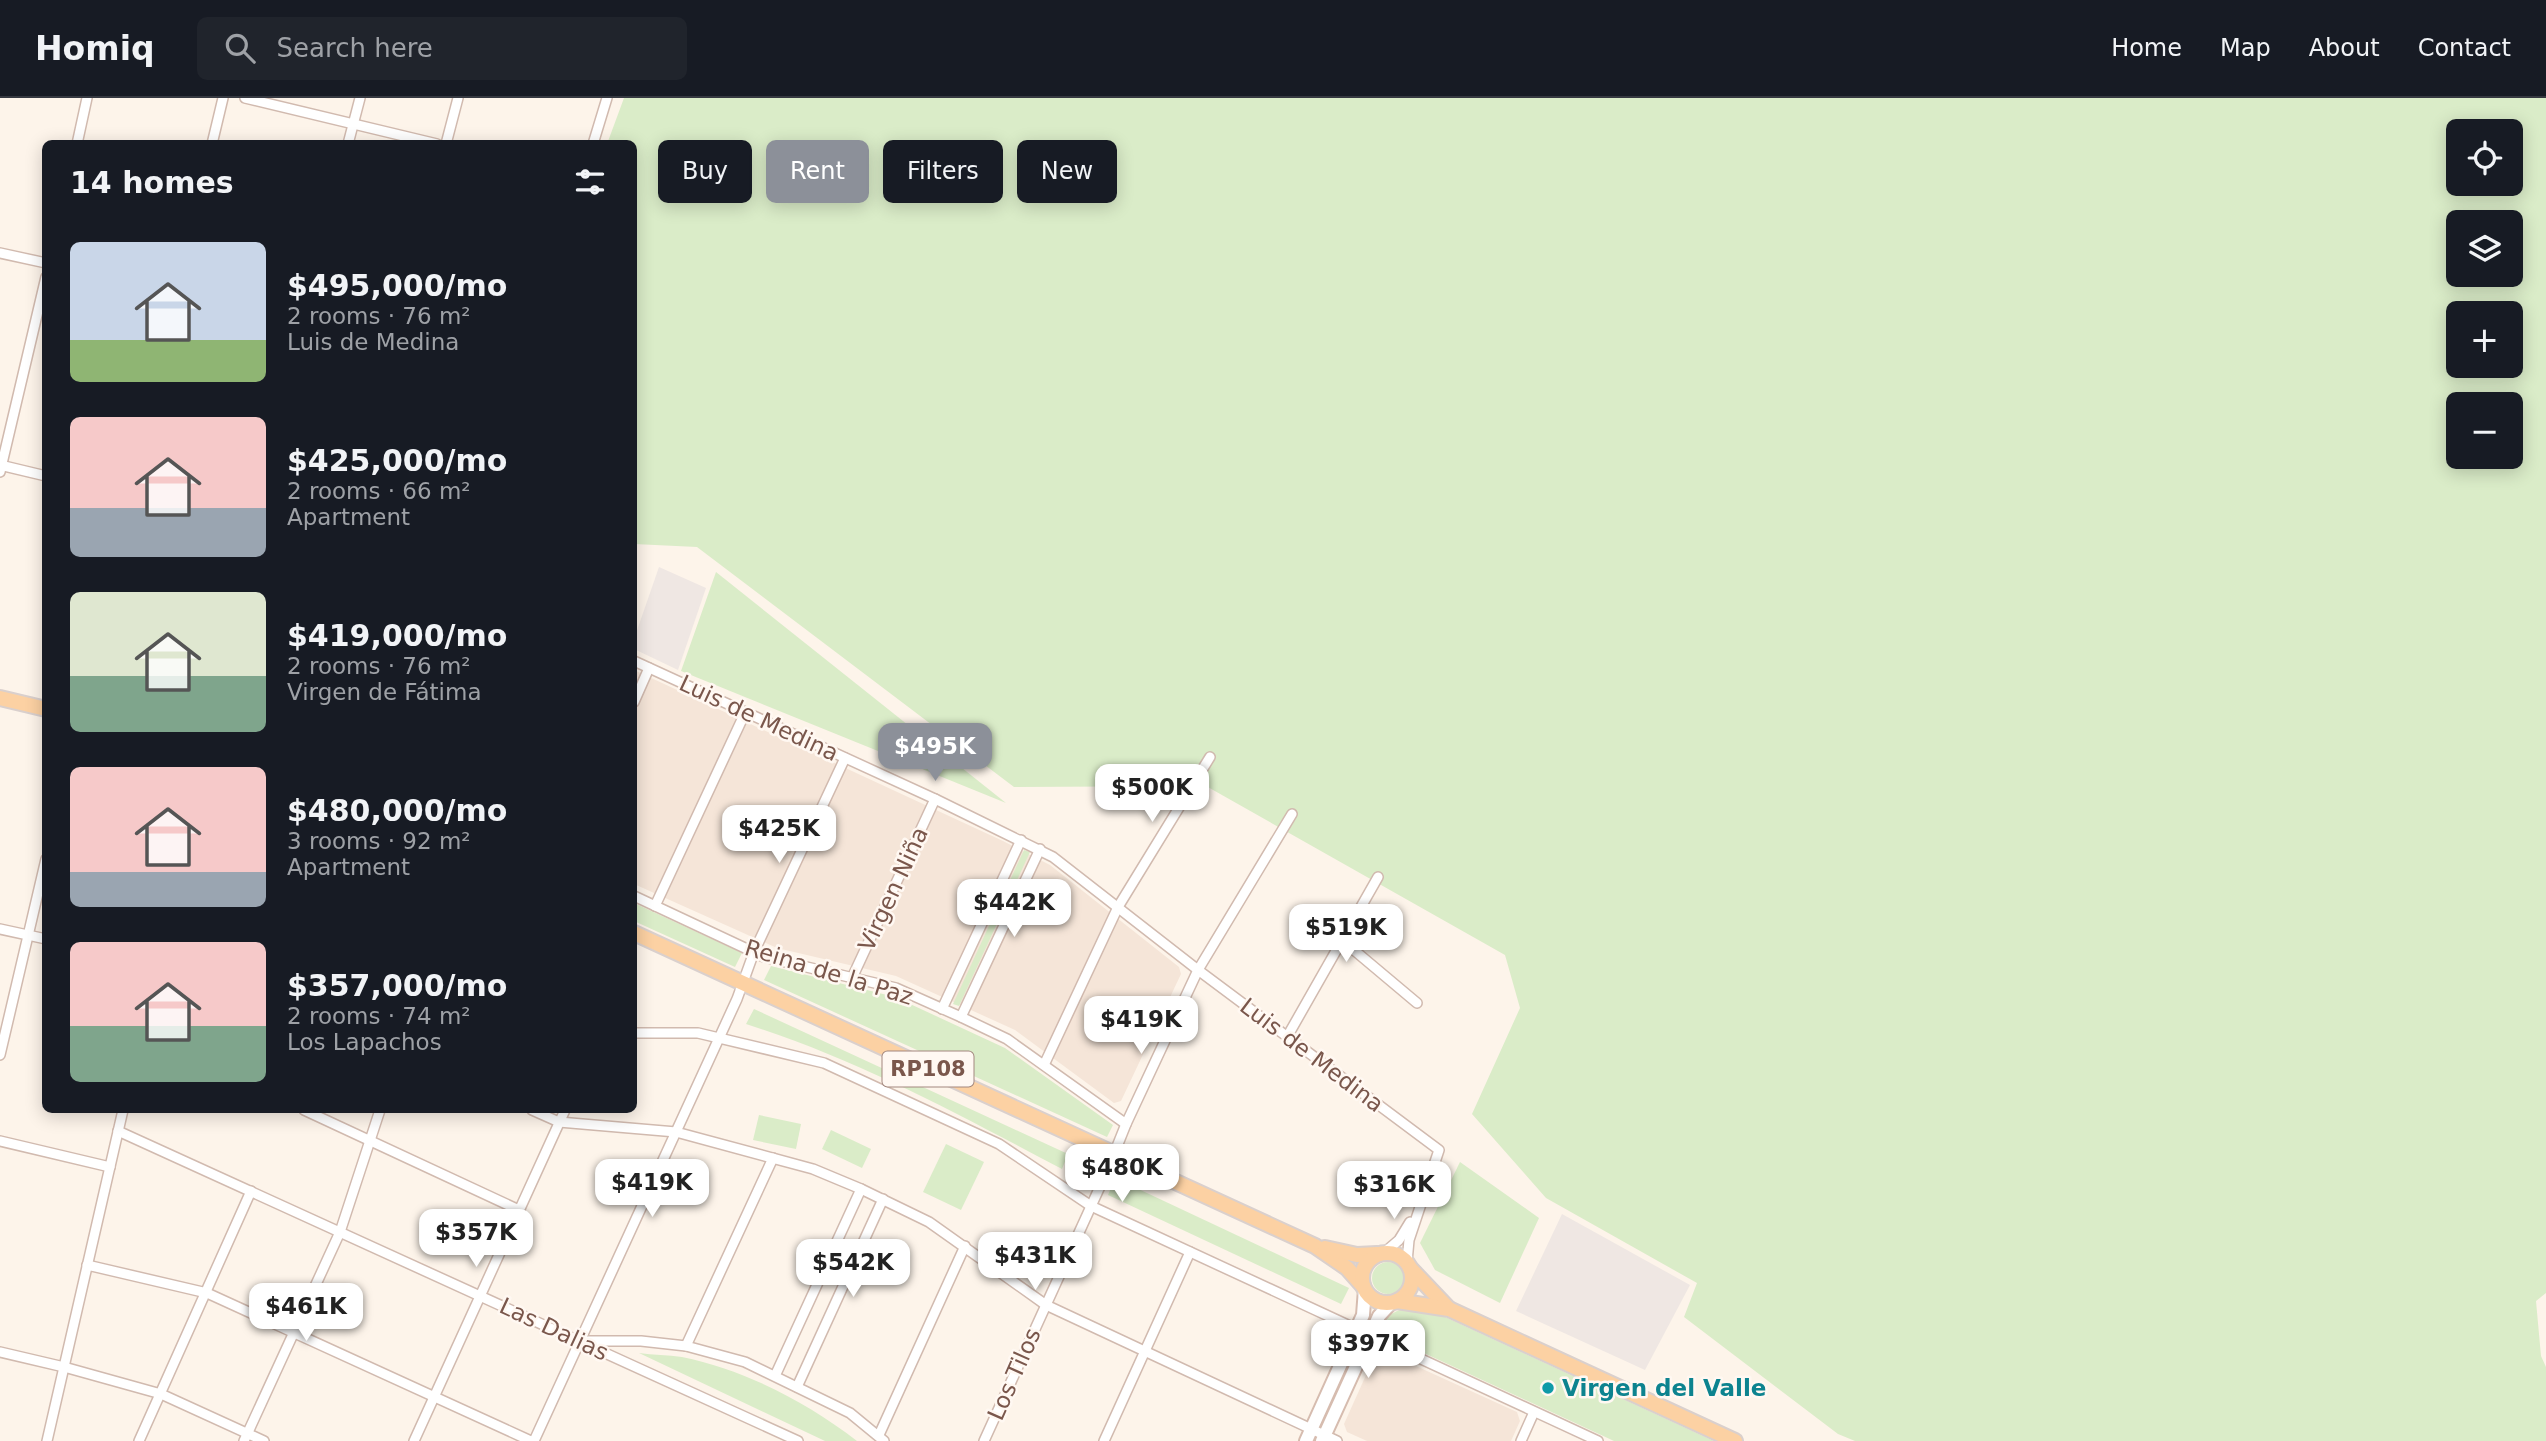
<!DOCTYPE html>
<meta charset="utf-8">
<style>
body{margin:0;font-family:"DejaVu Sans",sans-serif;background:#20242c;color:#f1f3f6;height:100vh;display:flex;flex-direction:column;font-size:26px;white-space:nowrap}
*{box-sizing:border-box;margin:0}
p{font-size:23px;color:#9ea1a6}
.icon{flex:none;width:38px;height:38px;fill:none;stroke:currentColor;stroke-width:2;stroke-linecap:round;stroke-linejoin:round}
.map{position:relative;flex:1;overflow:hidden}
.side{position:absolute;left:42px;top:42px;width:595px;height:973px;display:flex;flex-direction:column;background:#171b24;border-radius:10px;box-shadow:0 4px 18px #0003}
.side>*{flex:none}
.guide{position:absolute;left:658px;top:42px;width:665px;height:63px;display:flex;gap:14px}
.fabs{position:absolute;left:2446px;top:21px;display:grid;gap:14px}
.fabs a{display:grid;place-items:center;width:77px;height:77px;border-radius:10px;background:#171b24;box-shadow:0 4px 18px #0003;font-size:35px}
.price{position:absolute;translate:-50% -60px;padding:0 16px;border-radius:14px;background:#fff;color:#222;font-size:23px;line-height:46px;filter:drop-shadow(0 2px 4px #0008)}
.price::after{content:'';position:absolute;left:50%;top:42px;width:21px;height:16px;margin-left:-10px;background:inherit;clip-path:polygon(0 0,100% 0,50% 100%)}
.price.current{background:#8c9099;color:#fff}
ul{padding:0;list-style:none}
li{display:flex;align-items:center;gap:21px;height:175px;padding:0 28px}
li span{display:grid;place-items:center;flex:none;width:196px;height:140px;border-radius:10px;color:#555}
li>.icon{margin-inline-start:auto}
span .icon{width:84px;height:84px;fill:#fffc;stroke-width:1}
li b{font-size:30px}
h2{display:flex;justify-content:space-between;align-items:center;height:84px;padding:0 28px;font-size:30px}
.chip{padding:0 24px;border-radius:10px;background:#171b24;box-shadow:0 4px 18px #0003;font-size:24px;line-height:63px}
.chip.current{background:#8c9099;color:#fff}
header{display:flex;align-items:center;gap:42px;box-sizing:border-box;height:98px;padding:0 35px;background:#171b24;border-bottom:2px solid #363941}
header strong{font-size:33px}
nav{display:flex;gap:38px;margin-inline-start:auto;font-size:24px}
.search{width:490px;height:63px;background:#20242c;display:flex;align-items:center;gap:18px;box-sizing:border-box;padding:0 24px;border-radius:10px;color:#9ea1a6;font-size:26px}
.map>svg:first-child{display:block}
</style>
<header>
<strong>Homiq</strong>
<div class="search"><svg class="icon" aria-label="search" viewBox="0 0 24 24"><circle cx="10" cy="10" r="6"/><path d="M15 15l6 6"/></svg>Search here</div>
<nav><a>Home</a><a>Map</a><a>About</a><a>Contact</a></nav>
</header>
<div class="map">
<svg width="2546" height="1343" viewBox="0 0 2546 1343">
<rect width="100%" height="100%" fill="#fdf4ea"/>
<!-- residential -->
<g fill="#f5e5d8">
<polygon points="634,572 1003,743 1050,767 1179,869 1181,876 1121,1003 1114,1005 1015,932 896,878 777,850 634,786"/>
<polygon points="1383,1253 1517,1314 1520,1323 1511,1343 1367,1343 1347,1334 1344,1326 1376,1255"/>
</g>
<!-- industrial -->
<g fill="#efe7e3">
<polygon points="659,469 706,490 678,572 634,551 634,541"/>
<polygon points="1562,1116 1690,1187 1645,1272 1516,1213"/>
</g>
<!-- green -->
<g fill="#daecc8" fill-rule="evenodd">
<path d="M624,0h1922v1195l-10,8 5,55 5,11v74h-691l-17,-7 -154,-117 13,-34 -151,-85 -74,-84 48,-106 -15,-53 -299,-169 -192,1 -317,-240 -63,-3v-400h-27zM2459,33h52v53h-52zM2459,124h52v53h-52zM2459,215h52v53h-52zM2459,306h52v53h-52z"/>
<polygon points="716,474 1006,705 681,573"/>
<polygon points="1024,752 1030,754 959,908 953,906"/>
<polygon points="634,805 742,855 735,869 634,823"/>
<polygon points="771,868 895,899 1005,950 1113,1027 1107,1039 764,882"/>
<path d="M754,911l314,145 -6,15c-102,-54 -205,-110 -316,-145z"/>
<polygon points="759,1017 801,1026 796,1051 753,1042"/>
<polygon points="831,1032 871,1051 862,1070 822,1051"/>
<polygon points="946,1046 984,1064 961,1112 923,1094"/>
<polygon points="1460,1064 1539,1120 1500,1205 1435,1172 1420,1145"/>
<polygon points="1115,1080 1349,1190 1341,1206 1108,1097"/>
<circle cx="1388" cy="1180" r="16"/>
<path d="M1409,1209l21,3 284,131h-100l-229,-106 -4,-4c1,-15 14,-20 28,-24z"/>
<path d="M639,1255c14,2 29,2 43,4 63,13 125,45 175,84h-32z"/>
</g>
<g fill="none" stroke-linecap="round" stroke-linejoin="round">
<!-- street casing -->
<g stroke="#d1baaf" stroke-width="12">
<g id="street">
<polyline points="245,0 437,46"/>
<polyline points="77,46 87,0"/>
<polyline points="212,46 223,0"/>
<polyline points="348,46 360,0"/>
<polyline points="446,46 458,0"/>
<polyline points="593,46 607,0"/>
<polyline points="0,155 46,165"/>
<polyline points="0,367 46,378"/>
<polyline points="0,374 46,179"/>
<polyline points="634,563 935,701 1053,759 1198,872 1439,1052 1409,1142 1407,1164"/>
<polyline points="634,604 649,570"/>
<polyline points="634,798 764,859 896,890 961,919 1007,941 1126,1026"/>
<polyline points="655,808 745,615"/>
<polyline points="0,831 46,841"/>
<polyline points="1342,842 1417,905"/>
<polyline points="852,880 935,701"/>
<polyline points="942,911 1021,742"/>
<polyline points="961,919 1040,751"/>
<polyline points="634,935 698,935 824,965 999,1046 1091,1108 1598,1343"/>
<polyline points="1287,939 1378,779"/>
<polyline points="0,957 46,761"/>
<polyline points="1044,967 1118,809 1210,659"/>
<polyline points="304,1012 519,1112"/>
<polyline points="532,1012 559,1024 676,1034 813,1071 861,1091 929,1124 1046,1207 1337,1343"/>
<polyline points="118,1033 798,1343"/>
<polyline points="0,1043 110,1069"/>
<polyline points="1385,1154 1399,1142 1410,1124"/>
<polyline points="87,1167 207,1195 531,1343"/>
<polyline points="585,1243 641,1243 686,1248 745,1264 850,1315 884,1343"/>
<polyline points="686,1248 773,1060"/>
<polyline points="0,1254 64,1269 161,1296 264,1343"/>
<polyline points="775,1278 861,1091"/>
<polyline points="797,1289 883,1101"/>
<polyline points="879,1337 965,1148"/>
<polyline points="47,1343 123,1012"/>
<polyline points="139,1343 251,1093"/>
<polyline points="244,1343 340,1134 380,1012"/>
<polyline points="414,1343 565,1012"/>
<polyline points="534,1343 737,901 754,854 845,660"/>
<polyline points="984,1343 1108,1071 1126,1026 1198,872 1292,716"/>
<polyline points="1104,1343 1190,1154"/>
<polyline points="1521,1343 1534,1314"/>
</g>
</g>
<!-- secondary casing -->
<g stroke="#d6bcaf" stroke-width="16">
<g id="secondary">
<polyline points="1306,1343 1363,1217 1365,1191"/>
<polyline points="1322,1343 1379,1218 1392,1204"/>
</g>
</g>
<!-- primary casing -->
<g stroke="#dad0cd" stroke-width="18">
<g id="primary">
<polyline points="0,600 46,611"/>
<polyline points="634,835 1315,1148 1347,1170 1363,1188"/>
<polyline points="1325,1150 1357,1157 1377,1156"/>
<circle cx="1387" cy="1180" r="25"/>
<polyline points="1411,1171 1448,1210"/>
<polyline points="1397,1203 1449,1211 1735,1343"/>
</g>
</g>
<!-- street -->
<use href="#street" stroke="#fff" stroke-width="9"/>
<!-- secondary -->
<use href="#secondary" stroke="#fff" stroke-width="12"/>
<!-- primary -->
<use href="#primary" stroke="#fcd1a3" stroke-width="14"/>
</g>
<!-- markers -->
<circle fill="#0f9aa8" stroke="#fff8f2" stroke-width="2.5" cx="1548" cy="1290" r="7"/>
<g text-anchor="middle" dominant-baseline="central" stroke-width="5" stroke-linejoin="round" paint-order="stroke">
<!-- shield labels -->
<rect fill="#fff8f2" stroke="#a2877e" stroke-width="2" x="882.5" y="953.5" width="91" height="35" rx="5"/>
<g font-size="21" font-weight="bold" fill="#7a574c">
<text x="928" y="971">RP108</text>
</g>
<!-- street labels -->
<g font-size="23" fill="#7a574c" stroke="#fff8f2">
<text transform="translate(759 620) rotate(25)">Luis de Medina</text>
<text transform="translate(893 791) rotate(-65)">Virgen Niña</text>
<text transform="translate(829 874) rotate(17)">Reina de la Paz</text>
<text transform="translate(1312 957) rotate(37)">Luis de Medina</text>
<text transform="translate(554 1231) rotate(25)">Las Dalias</text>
<text transform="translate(1014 1276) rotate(-66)">Los Tilos</text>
</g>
<!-- culture labels -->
<g font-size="23" font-weight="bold" fill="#0d838f" stroke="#fff8f2" text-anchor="start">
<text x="1562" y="1290">Virgen del Valle</text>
</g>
</g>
</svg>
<div class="fabs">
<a><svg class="icon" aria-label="locate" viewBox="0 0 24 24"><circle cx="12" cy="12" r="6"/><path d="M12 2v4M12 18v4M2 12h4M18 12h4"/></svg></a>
<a><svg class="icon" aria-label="layers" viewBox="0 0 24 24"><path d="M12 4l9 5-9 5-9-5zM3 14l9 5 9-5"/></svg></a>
<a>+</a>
<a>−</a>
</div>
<b class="price current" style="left:935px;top:685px">$495K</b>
<b class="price" style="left:1152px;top:726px">$500K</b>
<b class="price" style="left:779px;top:767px">$425K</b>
<b class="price" style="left:1014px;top:841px">$442K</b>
<b class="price" style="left:1346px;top:866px">$519K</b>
<b class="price" style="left:1141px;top:958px">$419K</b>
<b class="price" style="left:1122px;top:1106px">$480K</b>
<b class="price" style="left:652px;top:1121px">$419K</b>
<b class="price" style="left:1394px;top:1123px">$316K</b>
<b class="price" style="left:476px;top:1171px">$357K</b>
<b class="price" style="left:1035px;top:1194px">$431K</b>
<b class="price" style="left:853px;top:1201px">$542K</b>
<b class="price" style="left:306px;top:1245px">$461K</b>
<b class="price" style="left:1368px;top:1282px">$397K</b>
<div class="guide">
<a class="chip">Buy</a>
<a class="chip current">Rent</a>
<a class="chip">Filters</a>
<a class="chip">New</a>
</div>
<section class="side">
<h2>14 homes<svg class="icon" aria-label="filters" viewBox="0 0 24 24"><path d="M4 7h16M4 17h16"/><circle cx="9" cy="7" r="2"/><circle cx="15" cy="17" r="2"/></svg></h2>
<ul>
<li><span style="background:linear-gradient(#c9d6e8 70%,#8fb573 0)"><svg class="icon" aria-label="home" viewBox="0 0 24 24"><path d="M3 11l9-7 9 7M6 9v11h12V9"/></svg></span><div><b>$495,000/mo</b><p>2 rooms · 76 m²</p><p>Luis de Medina</p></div></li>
<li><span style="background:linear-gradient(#f6c9c9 65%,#9aa5b1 0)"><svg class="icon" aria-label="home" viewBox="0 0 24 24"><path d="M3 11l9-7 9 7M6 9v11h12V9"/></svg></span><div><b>$425,000/mo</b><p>2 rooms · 66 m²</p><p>Apartment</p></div></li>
<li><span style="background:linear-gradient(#dfe7d0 60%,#7fa58c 0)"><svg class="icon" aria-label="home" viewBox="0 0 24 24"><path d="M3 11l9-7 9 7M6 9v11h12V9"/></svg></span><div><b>$419,000/mo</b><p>2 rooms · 76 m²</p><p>Virgen de Fátima</p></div></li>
<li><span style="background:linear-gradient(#f6c9c9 75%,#9aa5b1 0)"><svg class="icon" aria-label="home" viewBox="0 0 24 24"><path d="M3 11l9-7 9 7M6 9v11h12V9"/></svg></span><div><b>$480,000/mo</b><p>3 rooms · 92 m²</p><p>Apartment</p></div></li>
<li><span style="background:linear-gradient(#f6c9c9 60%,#7fa58c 0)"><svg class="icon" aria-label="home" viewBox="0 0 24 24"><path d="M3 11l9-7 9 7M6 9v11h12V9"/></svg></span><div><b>$357,000/mo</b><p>2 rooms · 74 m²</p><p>Los Lapachos</p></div></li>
</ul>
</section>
</div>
